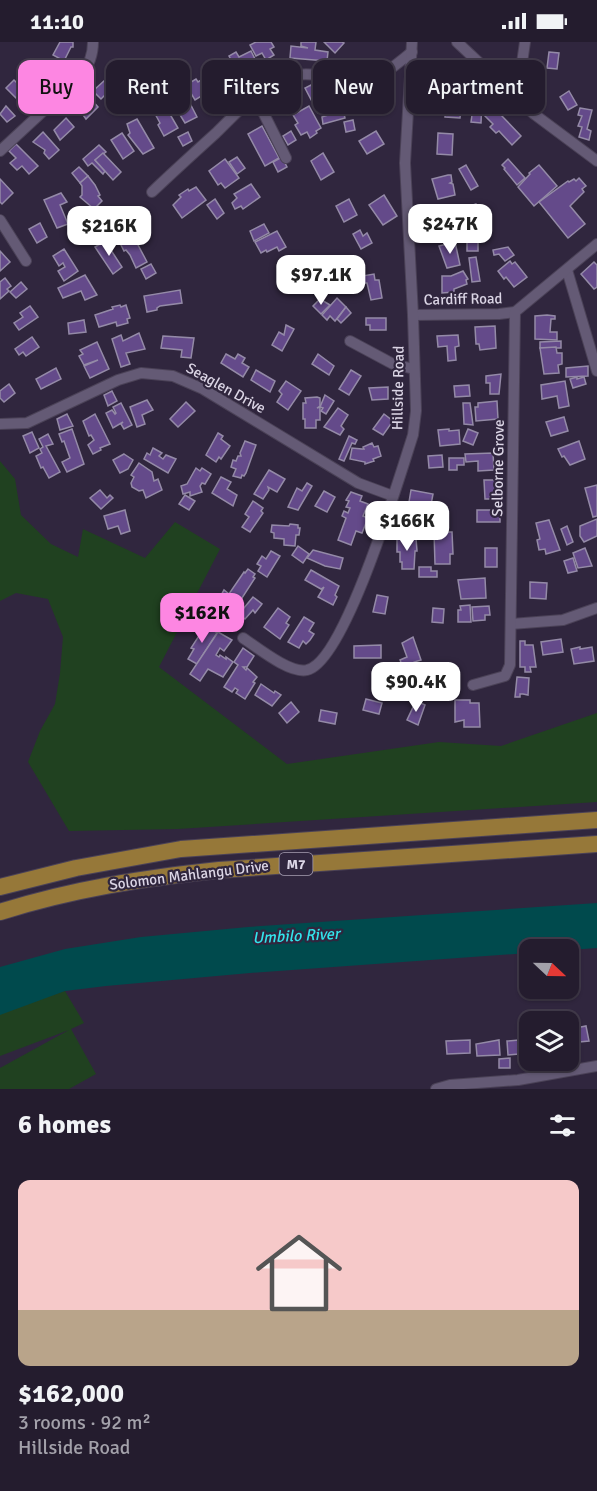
<!DOCTYPE html>
<meta charset="utf-8">
<style>
body{margin:0;font-family:Signika,sans-serif;background:#30293a;color:#f1f3f6;height:100vh;display:flex;flex-direction:column;font-size:22px;white-space:nowrap}
*{box-sizing:border-box;margin:0}
p{font-size:20px;color:#a3a1aa}
.icon{flex:none;width:33px;height:33px;fill:none;stroke:currentColor;stroke-width:2;stroke-linecap:round;stroke-linejoin:round}
.map{position:relative;height:1047px;overflow:hidden}
.side{display:flex;flex-direction:column;background:#241c2e;flex:1}
.side>*{flex:none}
.hud{position:absolute;left:18px;top:18px;width:561px;height:54px;display:flex;gap:12px}
.needle{width:39px;rotate:112deg}
.fabs{position:absolute;left:519px;top:897px;display:grid;gap:12px}
.fabs a{display:grid;place-items:center;width:60px;height:60px;border-radius:12px;background:#241c2e;box-shadow:0 2px 4px #0004,0 0 0 2px #413a4a;font-size:30px}
.price{position:absolute;translate:-50% -51px;padding:0 14px;border-radius:12px;background:#fff;color:#222;font-size:20px;line-height:39px;filter:drop-shadow(0 2px 3px #0008)}
.price::after{content:'';position:absolute;left:50%;top:36px;width:18px;height:14px;margin-left:-9px;background:inherit;clip-path:polygon(0 0,100% 0,50% 100%)}
.price.on{background:#fd86e2;color:#111}
ul{padding:0;list-style:none}
li{display:grid;align-content:center;gap:12px;height:318px;padding:0 18px}
li+li{border-top:2px solid #413a4a}
li span{display:grid;place-items:center;height:186px;border-radius:12px;color:#555}
li>.icon{margin-inline-start:auto}
span .icon{width:108px;height:108px;fill:#fffc;stroke-width:1}
li b{font-size:26px}
h2{display:flex;justify-content:space-between;align-items:center;height:72px;padding:0 18px;font-size:26px}
.pill{padding:0 21px;border-radius:12px;background:#241c2e;box-shadow:0 2px 4px #0004,0 0 0 2px #413a4a;font-size:21px;line-height:54px}
.pill.on{background:#fd86e2;color:#111}
.status{display:flex;justify-content:space-between;align-items:center;height:42px;padding:0 30px;background:#241c2e;direction:ltr}
.status svg{height:16px;fill:currentColor}
.map>svg:first-child{display:block}
</style>
<div class="status"><b>11:10</b><svg viewBox="0 0 49 12"><path d="M0 12V9h3v3zM5 12V6h3v6zM10 12V3h3v9zM15 12V0h3v12zM26 1h20v11H26zM47 4h2v5h-2z"/></svg></div>
<div class="map">
<svg width="597" height="1047" viewBox="0 0 597 1047">
<rect width="100%" height="100%" fill="#30263e"/>
<!-- green -->
<g fill="#204120">
<polygon points="0,419 15,437 21,473 51,502 78,515 83,487 145,516 175,480 220,507 159,625 287,722 439,700 501,704 597,671 597,760 178,787 69,789 28,720 40,689 55,662 60,631 63,595 48,557 16,551 0,559"/>
<polygon points="65,949 84,981 71,987 96,1032 69,1047 0,1047 0,1026 69,988 0,1014 0,970"/>
</g>
<!-- water -->
<polygon fill="#004a4d" points="597,861 597,906 569,908 530,908 529,911 250,931 106,944 65,949 0,973 0,925 65,907 141,895 248,885"/>
<!-- building -->
<g fill="#644a8a" stroke="#948aa7" stroke-width="1.5">
<polygon points="60,0 73,0 73,5 71,5 64,19 53,13"/>
<polygon points="256,0 271,0 274,5 270,7 274,13 266,18 262,11 256,14 250,3"/>
<polygon points="301,0 316,0 315,8 328,10 327,19 290,16 291,4 308,6 301,4"/>
<polygon points="324,0 342,0 344,1 335,11"/>
<polygon points="251,9 257,21 239,32 229,14 236,10 239,15"/>
<polygon points="549,10 559,11 557,27 547,26"/>
<polygon points="36,18 47,32 42,37 40,35 36,38 27,25"/>
<polygon points="444,19 458,20 456,43 442,42"/>
<polygon points="228,22 235,35 222,43 220,41 216,43 207,28 213,25 215,29"/>
<polygon points="266,23 271,33 262,38 257,28"/>
<polygon points="27,25 36,38 40,35 44,39 34,46 21,30"/>
<polygon points="206,35 213,47 195,58 186,43 196,37 198,40"/>
<polygon points="14,38 26,50 17,57 6,46"/>
<polygon points="105,38 108,41 112,38 116,42 101,57 93,49"/>
<polygon points="311,43 325,67 318,71 305,46"/>
<polygon points="183,48 197,75 185,81 169,55"/>
<polygon points="569,49 577,63 568,68 560,55"/>
<polygon points="369,51 373,67 353,73 352,69 349,70 347,62 350,61 349,59 355,58 354,55"/>
<polygon points="90,56 98,65 86,77 79,67"/>
<polygon points="448,56 462,58 460,76 445,75 446,62 447,62"/>
<polygon points="474,59 482,59 481,81 471,80"/>
<polygon points="164,62 178,86 164,94 158,83 160,81 153,68"/>
<polygon points="497,63 504,70 501,73 521,94 512,103 499,89 496,91 490,85 493,82 485,74"/>
<polygon points="6,64 15,74 7,80 0,72"/>
<polygon points="309,64 321,86 316,89 317,91 310,96 307,90 301,93 295,83 298,81 293,73"/>
<polygon points="580,66 592,68 587,87 591,89 589,98 579,95 582,85 578,84 582,74 578,73"/>
<polygon points="343,68 345,76 323,82 322,75"/>
<polygon points="66,76 74,85 60,98 54,88"/>
<polygon points="137,77 154,106 143,112 128,93 130,91 127,82"/>
<polygon points="353,78 355,88 346,90 344,80"/>
<polygon points="262,84 279,116 265,124 248,92"/>
<polygon points="291,89 296,98 288,103 283,94"/>
<polygon points="376,89 384,102 367,112 359,99"/>
<polygon points="43,90 59,108 49,117 44,111 45,108 33,100"/>
<polygon points="188,90 192,99 183,104 178,95"/>
<polygon points="122,91 134,109 123,117 111,98"/>
<polygon points="438,91 453,92 452,113 437,112"/>
<polygon points="16,102 38,124 29,132 22,124 17,128 10,121 16,116 9,109"/>
<polygon points="99,103 106,110 95,118 105,129 103,132 92,121 88,124 83,117"/>
<polygon points="103,111 121,130 113,138 95,118"/>
<polygon points="323,111 334,130 321,138 311,119"/>
<polygon points="237,115 245,126 237,132 229,120"/>
<polygon points="282,115 287,125 278,130 273,120"/>
<polygon points="225,117 239,136 225,146 221,141 218,143 209,129"/>
<polygon points="508,117 525,136 517,143 504,127 505,126 502,123"/>
<polygon points="466,123 478,144 471,148 459,127"/>
<polygon points="539,123 557,144 534,164 518,145 530,132 529,131"/>
<polygon points="79,125 88,134 80,141 72,131"/>
<polygon points="448,133 451,133 452,140 450,141 453,142 455,153 438,157 432,137"/>
<polygon points="88,134 95,143 100,153 98,154 102,159 94,167 80,155 82,153 82,144 80,141"/>
<polygon points="579,136 586,144 582,147 584,150 570,164 585,182 568,196 539,160 568,139 569,140 574,137 576,139"/>
<polygon points="0,137 13,151 2,162 0,160"/>
<polygon points="251,142 260,155 243,167 241,164 235,167 232,161 237,156 234,152"/>
<polygon points="196,145 206,158 182,176 173,163 181,155 179,153 188,147 189,149"/>
<polygon points="61,151 67,160 60,163 68,182 57,186 44,158"/>
<polygon points="384,153 397,174 383,183 369,163"/>
<polygon points="215,157 224,171 217,177 207,163"/>
<polygon points="349,157 357,173 344,180 336,164"/>
<polygon points="476,162 482,174 471,178 467,169 471,168 470,164"/>
<polygon points="461,164 463,170 458,171 461,186 448,189 442,169"/>
<polygon points="40,181 47,195 37,201 29,187"/>
<polygon points="264,182 269,191 254,199 250,189"/>
<polygon points="132,185 139,200 137,201 147,220 136,226 130,213 126,208 124,209 120,201 126,197 122,190"/>
<polygon points="360,188 363,194 367,191 372,201 361,207 353,192"/>
<polygon points="277,189 286,205 279,209 277,205 267,210 266,208 261,211 255,200"/>
<rect x="467" y="198" width="11" height="11"/>
<polygon points="105,199 122,225 113,232 95,205"/>
<polygon points="455,200 460,223 447,226 439,204"/>
<polygon points="508,205 514,213 505,219 499,212 494,213 493,208"/>
<polygon points="64,207 78,229 64,239 58,229 65,225 63,221 59,224 53,214"/>
<polygon points="0,209 10,220 0,229"/>
<polygon points="476,215 480,239 472,240 469,216"/>
<polygon points="510,219 512,222 515,220 527,235 514,245 506,235 504,237 498,229"/>
<polygon points="594,220 597,223 597,245 594,247 581,232"/>
<polygon points="151,222 156,231 146,237 141,227"/>
<polygon points="463,229 468,237 466,238 467,242 454,247 454,250 442,251 442,234 451,234"/>
<polygon points="374,232 375,238 379,238 382,256 371,258 367,241 364,241 362,234"/>
<polygon points="85,233 97,253 85,258 81,249 63,256 58,246"/>
<polygon points="5,236 11,244 7,247 9,249 0,257 0,240"/>
<polygon points="21,240 27,247 16,256 10,250"/>
<polygon points="180,248 182,261 160,264 157,266 157,268 147,270 144,254"/>
<polygon points="337,256 346,265 335,279 330,274 327,278 322,273"/>
<polygon points="320,257 330,263 321,272 313,264"/>
<polygon points="120,263 121,265 126,263 130,276 127,277 128,281 117,284 116,280 99,285 95,273 113,267 112,265"/>
<polygon points="30,264 38,275 19,288 14,281 23,275 20,271"/>
<polygon points="346,265 351,271 341,281 337,277"/>
<polygon points="547,273 555,274 555,277 551,277 550,290 557,290 557,298 535,297 535,274"/>
<polygon points="366,276 386,276 386,288 370,288 370,283 366,283"/>
<polygon points="84,278 86,290 69,292 68,281"/>
<polygon points="286,283 294,287 282,309 272,303 279,290 284,293"/>
<polygon points="495,284 496,306 480,308 479,302 476,302 475,285"/>
<polygon points="139,291 145,307 126,311 130,322 121,325 112,297 121,293 123,299"/>
<polygon points="458,293 459,304 455,305 456,318 448,319 447,304 438,305 437,294"/>
<polygon points="163,294 194,296 191,316 181,315 182,308 161,306"/>
<polygon points="32,295 39,305 26,314 23,310 19,313 15,307"/>
<polygon points="561,299 561,306 540,306 540,300"/>
<polygon points="97,300 109,327 90,336 84,324 98,318 84,323 79,314 83,312 80,308"/>
<polygon points="556,305 557,311 562,311 562,322 558,323 559,331 544,332 540,306"/>
<polygon points="226,312 235,317 238,312 245,316 242,321 249,325 243,335 221,321"/>
<polygon points="318,312 334,324 329,333 312,322"/>
<polygon points="588,324 588,334 566,335 566,326"/>
<polygon points="56,326 61,337 41,347 36,337"/>
<polygon points="256,328 275,339 270,350 251,338"/>
<polygon points="351,328 361,334 349,353 339,347"/>
<polygon points="501,332 499,352 490,352 490,341 486,341 486,334"/>
<polygon points="577,335 577,337 584,335 586,342 573,346 570,337"/>
<polygon points="286,339 301,349 288,368 277,360 282,352 279,349"/>
<polygon points="565,339 569,364 559,366 557,354 542,357 541,343"/>
<polygon points="9,342 15,351 4,360 0,356 0,349"/>
<polygon points="469,343 470,354 455,355 454,344"/>
<polygon points="388,345 388,357 372,358 369,346"/>
<polygon points="112,349 117,359 108,364 104,353"/>
<polygon points="325,353 334,359 326,372 321,369 323,366 320,365"/>
<polygon points="317,355 320,356 320,364 317,366 320,365 320,378 316,378 316,386 305,386 305,377 303,377 303,361 306,361 305,356"/>
<polygon points="147,358 153,368 142,373 145,382 137,385 130,365"/>
<polygon points="497,359 498,377 476,379 475,365 478,365 478,361"/>
<polygon points="186,360 195,369 178,385 170,377"/>
<polygon points="121,361 132,383 124,387 121,382 123,380 113,386 106,371 112,368 115,372 116,371 113,365"/>
<polygon points="463,361 470,361 473,383 464,382"/>
<polygon points="338,366 348,373 341,384 344,387 340,393 324,385"/>
<polygon points="67,372 73,384 60,388 57,377"/>
<polygon points="95,372 110,402 100,406 101,408 93,412 88,403 94,398 91,393 89,394 83,379"/>
<polygon points="384,372 393,379 383,393 373,387"/>
<polygon points="564,375 568,389 551,394 546,380"/>
<polygon points="72,387 84,422 67,430 62,420 70,416 64,399 62,400 59,392"/>
<polygon points="449,387 449,389 459,388 460,402 440,404 438,388"/>
<polygon points="468,387 478,391 473,403 463,399"/>
<polygon points="32,390 39,406 30,411 23,394"/>
<polygon points="218,391 223,394 221,397 230,404 221,417 219,415 216,420 206,413"/>
<polygon points="48,392 53,402 46,404 60,430 49,436 43,425 41,426 36,414 42,411 40,407 43,405 39,397"/>
<polygon points="349,394 357,398 355,402 352,401 344,419 339,417"/>
<polygon points="245,399 256,403 246,431 244,434 242,433 241,436 233,434 236,427 231,425 233,418 236,419 238,414 241,414 240,411"/>
<polygon points="579,399 585,417 570,423 564,414 562,415 558,407"/>
<polygon points="372,401 374,405 378,404 381,414 373,417 374,419 365,422 365,420 350,417 352,406 362,407 364,407 363,405"/>
<polygon points="153,406 162,411 159,414 163,417 166,413 176,417 168,431 144,417 147,411 150,413"/>
<polygon points="493,411 494,428 478,429 478,419 466,420 465,412"/>
<polygon points="124,412 133,418 128,427 120,431 113,418"/>
<polygon points="442,413 443,425 429,426 428,414"/>
<polygon points="449,416 464,416 464,423 457,423 457,428 449,428"/>
<polygon points="139,421 152,430 154,439 158,437 162,448 146,456 143,448 139,449 132,445 131,441 134,435 131,433"/>
<polygon points="196,426 200,429 202,426 211,432 205,442 202,441 200,444 202,450 190,454 190,450 183,452 181,444 187,442"/>
<polygon points="269,428 285,437 277,450 268,445 269,448 263,457 254,452"/>
<polygon points="221,435 231,440 227,447 237,453 233,464 212,451"/>
<polygon points="484,438 498,438 498,457 485,457"/>
<polygon points="307,441 312,444 298,468 288,465 297,446 302,449"/>
<polygon points="597,443 597,474 593,475 585,446"/>
<polygon points="100,448 107,456 110,453 113,456 101,467 90,456"/>
<polygon points="411,448 433,452 430,468 408,466"/>
<polygon points="324,449 335,455 327,470 315,464"/>
<polygon points="351,450 362,454 360,459 368,462 363,474 368,476 362,491 356,489 351,503 338,498 346,476 342,474 344,469 348,471 350,466 346,465 349,459 346,458"/>
<polygon points="185,453 195,459 189,468 179,462"/>
<polygon points="253,459 263,466 261,469 263,471 250,490 242,485 249,475 245,472"/>
<polygon points="125,468 130,489 121,492 118,484 108,487 104,474"/>
<polygon points="477,468 495,468 495,473 500,473 500,480 477,480"/>
<polygon points="404,471 415,472 415,484 403,483"/>
<polygon points="597,477 597,494 584,500 580,494 580,484"/>
<polygon points="549,478 560,508 546,512 545,507 539,508 537,498 540,497 536,481"/>
<polygon points="290,482 298,483 298,486 300,486 299,493 296,493 295,504 284,503 284,497 274,496 274,491 271,490 272,483 289,484"/>
<polygon points="567,484 573,500 567,503 561,487"/>
<polygon points="434,490 452,490 453,512 450,512 450,522 435,522"/>
<polygon points="397,495 416,496 417,509 415,509 414,527 402,527 402,520 400,520 400,510 397,510"/>
<polygon points="298,504 309,512 303,521 292,513"/>
<rect x="485" y="506" width="12" height="19"/>
<polygon points="585,506 592,524 578,526 573,511"/>
<polygon points="313,508 343,516 340,527 325,524 307,516"/>
<polygon points="271,509 280,514 267,535 258,529 261,524 257,522 262,514 266,517"/>
<polygon points="573,516 577,529 568,531 564,519"/>
<polygon points="419,525 431,525 431,529 437,529 437,535 419,535"/>
<polygon points="248,527 255,532 253,535 255,536 229,576 217,568 223,560 219,557 224,548 229,552 244,530 245,531"/>
<polygon points="311,528 339,544 335,553 337,555 333,563 318,555 324,545 321,547 305,538"/>
<polygon points="485,536 486,556 461,557 458,538"/>
<polygon points="530,540 547,541 546,557 530,556"/>
<polygon points="377,553 388,555 385,572 373,570"/>
<polygon points="253,555 262,562 255,571 253,568 245,577 239,572"/>
<polygon points="470,563 471,580 458,580 458,568 461,568 460,564"/>
<polygon points="489,564 490,573 485,573 485,578 473,579 472,565"/>
<polygon points="278,566 290,575 286,581 289,583 280,597 264,585"/>
<polygon points="433,566 444,567 443,581 432,580"/>
<polygon points="304,575 314,581 309,589 314,592 310,598 306,602 303,599 299,606 288,600"/>
<polygon points="206,583 217,591 197,622 188,617 194,607 191,606"/>
<polygon points="218,590 232,598 224,609 220,606 216,613 219,615 220,613 226,617 226,615 233,620 223,635 208,627 200,639 190,632"/>
<polygon points="413,595 421,618 414,620 412,625 404,628 400,618 407,615 402,601"/>
<polygon points="561,597 563,610 543,613 541,600"/>
<polygon points="520,599 525,599 525,603 533,603 536,625 530,625 531,630 525,630 525,625 520,625"/>
<polygon points="381,603 381,616 354,616 354,604"/>
<polygon points="580,605 580,607 592,605 594,619 574,622 571,607"/>
<polygon points="243,606 254,614 247,625 243,625 246,628 247,626 257,635 253,640 255,641 245,657 236,651 238,648 235,646 232,650 224,645 238,623 234,620"/>
<polygon points="517,635 529,636 528,653 523,652 520,652 520,655 515,655"/>
<polygon points="261,642 274,651 275,649 281,653 272,664 255,653"/>
<polygon points="366,657 382,661 379,672 363,668"/>
<polygon points="455,658 470,658 470,661 479,661 480,685 464,685 464,678 455,680"/>
<polygon points="416,659 425,663 418,683 407,678"/>
<polygon points="291,660 299,670 287,681 279,671"/>
<polygon points="321,668 337,671 335,682 319,679"/>
<polygon points="574,980 576,986 586,984 589,999 569,1001 568,981"/>
<polygon points="530,997 530,1011 508,1013 507,999"/>
<polygon points="470,998 470,1011 447,1012 446,999"/>
<polygon points="499,998 500,1013 477,1014 476,1002"/>
<polygon points="510,1016 510,1026 499,1026 499,1017"/>
</g>
<g fill="none" stroke-linecap="round" stroke-linejoin="round">
<!-- minor casing -->
<g stroke="#4b4257" stroke-width="12">
<g id="minor">
<polyline points="457,0 534,72 597,119"/>
<polyline points="512,51 519,42 525,0"/>
<polyline points="255,54 286,116"/>
<path d="M0,109l82,-76c7,-11 11,-20 11,-33"/>
<path d="M152,150c21,-20 43,-40 64,-59 22,-21 46,-50 76,-57 26,-7 58,11 82,2 14,-5 26,-17 38,-26"/>
<polyline points="0,178 26,219"/>
<polyline points="567,228 597,329"/>
<polyline points="413,273 499,272 515,270 597,202"/>
<polyline points="350,299 393,322 414,327"/>
<polyline points="0,382 27,381 118,338 141,331 173,334 203,347 358,441 393,454"/>
<polyline points="511,582 563,578 597,566"/>
<path d="M243,596c15,10 47,36 64,32 38,-8 93,-195 106,-235l3,-24 -3,-96 -8,-152 7,-121"/>
<polyline points="473,643 505,634 510,623 515,270"/>
<polyline points="436,1047 450,1043 518,1038 597,1024"/>
</g>
</g>
<!-- trunk casing -->
<g stroke="#4b4257" stroke-width="18">
<g id="trunk">
<polyline points="0,845 76,826 181,807 597,778"/>
<path d="M0,870c73,-23 144,-34 219,-42l378,-26"/>
</g>
</g>
<!-- minor -->
<use href="#minor" stroke="#645a75" stroke-width="10"/>
<!-- trunk -->
<use href="#trunk" stroke="#967839" stroke-width="16"/>
</g>
<g text-anchor="middle" dominant-baseline="central" stroke-width="4.5" stroke-linejoin="round" paint-order="stroke">
<!-- shield labels -->
<rect fill="#30263e" stroke="#a8a0b3" stroke-width="1.5" x="279.5" y="811" width="33" height="22" rx="4.5"/>
<g font-size="14" font-weight="bold" fill="#dbd5e5">
<text x="296" y="822">M7</text>
</g>
<!-- street labels -->
<g font-size="15" fill="#dbd5e5" stroke="#30263e">
<text transform="translate(463 257) rotate(-1)">Cardiff Road</text>
<text transform="translate(226 346) rotate(29)">Seaglen Drive</text>
<text transform="translate(398 346) rotate(-89)">Hillside Road</text>
<text transform="translate(498 426) rotate(-89)">Selborne Grove</text>
<text transform="translate(189 833) rotate(-7)">Solomon Mahlangu Drive</text>
</g>
<!-- water labels -->
<g font-size="16" font-style="italic" fill="#32e5ec" stroke="#30263e">
<text transform="translate(296 894) rotate(-3)">Umbilo River</text>
</g>
</g>
</svg>
<div class="fabs">
<a><svg class="needle" viewBox="-14 -14 28 28"><path d="M0-13l5 13h-10z" fill="#e53935"/><path d="M0 13l5-13h-10z" fill="#a3a1aa"/></svg></a>
<a><svg class="icon" aria-label="layers" viewBox="0 0 24 24"><path d="M12 4l9 5-9 5-9-5zM3 14l9 5 9-5"/></svg></a>
</div>
<b class="price" style="left:450px;top:213px">$247K</b>
<b class="price" style="left:109px;top:215px">$216K</b>
<b class="price" style="left:321px;top:264px">$97.1K</b>
<b class="price" style="left:407px;top:510px">$166K</b>
<b class="price on" style="left:202px;top:602px">$162K</b>
<b class="price" style="left:416px;top:671px">$90.4K</b>
<div class="hud">
<a class="pill on">Buy</a>
<a class="pill">Rent</a>
<a class="pill">Filters</a>
<a class="pill">New</a>
<a class="pill">Apartment</a>
</div>
</div>
<section class="side">
<h2>6 homes<svg class="icon" aria-label="filters" viewBox="0 0 24 24"><path d="M4 7h16M4 17h16"/><circle cx="9" cy="7" r="2"/><circle cx="15" cy="17" r="2"/></svg></h2>
<ul>
<li><span style="background:linear-gradient(#f6c9c9 70%,#b9a48a 0)"><svg class="icon" aria-label="home" viewBox="0 0 24 24"><path d="M3 11l9-7 9 7M6 9v11h12V9"/></svg></span><div><b>$162,000</b><p>3 rooms · 92 m²</p><p>Hillside Road</p></div></li>
</ul>
</section>
